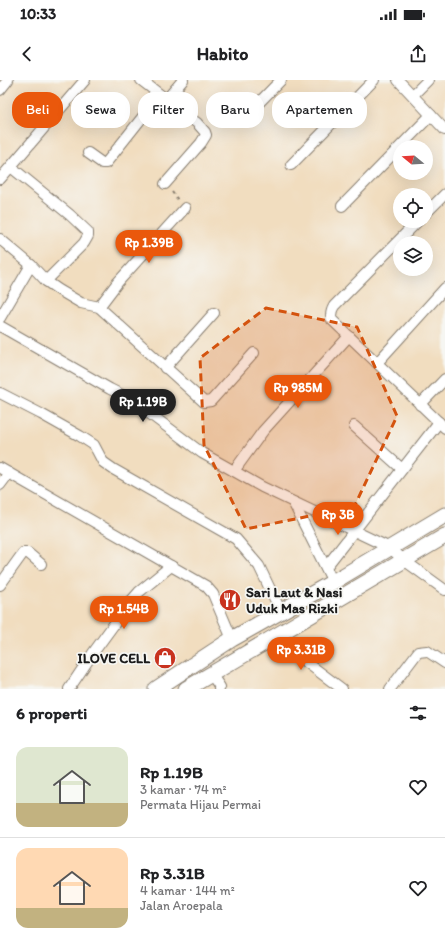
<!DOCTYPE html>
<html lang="id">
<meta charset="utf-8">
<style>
body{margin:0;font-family:Itim,sans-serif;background:#f2f2f2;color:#202124;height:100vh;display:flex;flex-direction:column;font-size:15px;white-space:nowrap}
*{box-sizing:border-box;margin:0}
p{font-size:13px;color:#757577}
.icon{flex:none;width:22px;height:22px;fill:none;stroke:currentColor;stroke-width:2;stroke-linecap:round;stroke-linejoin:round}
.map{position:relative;height:609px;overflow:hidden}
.sheet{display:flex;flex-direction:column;background:#fff;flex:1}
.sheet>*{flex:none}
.hud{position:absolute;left:12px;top:12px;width:421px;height:36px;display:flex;gap:8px}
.needle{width:26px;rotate:288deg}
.tools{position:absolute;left:393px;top:60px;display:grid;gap:8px}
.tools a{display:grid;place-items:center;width:40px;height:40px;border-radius:50%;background:#fff;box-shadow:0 4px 16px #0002;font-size:20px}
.price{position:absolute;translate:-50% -34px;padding:0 9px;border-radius:14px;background:#ea580c;color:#fff;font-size:13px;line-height:26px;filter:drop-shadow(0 1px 2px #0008)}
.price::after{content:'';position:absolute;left:50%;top:24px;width:12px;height:9px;margin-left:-6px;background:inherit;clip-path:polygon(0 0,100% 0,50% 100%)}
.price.selected{background:#222;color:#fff}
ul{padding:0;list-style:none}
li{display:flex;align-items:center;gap:12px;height:100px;padding:0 16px}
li+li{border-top:1px solid #e0e0e0}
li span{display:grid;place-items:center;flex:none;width:112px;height:80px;border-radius:12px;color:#555}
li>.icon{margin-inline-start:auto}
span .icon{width:48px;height:48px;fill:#fffc;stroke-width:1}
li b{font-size:17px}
h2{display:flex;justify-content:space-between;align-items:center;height:48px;padding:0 16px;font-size:17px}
.pill{padding:0 14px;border-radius:16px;background:#fff;box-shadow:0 4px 16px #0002;font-size:14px;line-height:36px}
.pill.selected{background:#ea580c;color:#fff}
.status{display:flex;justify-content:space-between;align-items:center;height:28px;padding:0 20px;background:#fff;direction:ltr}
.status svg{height:11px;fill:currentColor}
header{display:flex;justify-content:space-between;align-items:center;height:52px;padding:0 16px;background:#fff;font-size:18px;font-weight:800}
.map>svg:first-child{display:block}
</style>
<div class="status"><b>10:33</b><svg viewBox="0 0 49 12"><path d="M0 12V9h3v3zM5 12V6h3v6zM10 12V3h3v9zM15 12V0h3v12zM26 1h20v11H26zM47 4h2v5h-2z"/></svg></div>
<header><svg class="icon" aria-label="back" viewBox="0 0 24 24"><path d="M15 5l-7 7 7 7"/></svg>Habito<svg class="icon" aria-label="share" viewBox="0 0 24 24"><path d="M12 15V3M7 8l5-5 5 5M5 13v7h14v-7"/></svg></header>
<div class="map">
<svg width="445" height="609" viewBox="0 0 445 609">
<rect width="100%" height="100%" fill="#f6f6f2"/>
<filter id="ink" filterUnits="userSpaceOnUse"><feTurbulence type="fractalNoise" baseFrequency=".025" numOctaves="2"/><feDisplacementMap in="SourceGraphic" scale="8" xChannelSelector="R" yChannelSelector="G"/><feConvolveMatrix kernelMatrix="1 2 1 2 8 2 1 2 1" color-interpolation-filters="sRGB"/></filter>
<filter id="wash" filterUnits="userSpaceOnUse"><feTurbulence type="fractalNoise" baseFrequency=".012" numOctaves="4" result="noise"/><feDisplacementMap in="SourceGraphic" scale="16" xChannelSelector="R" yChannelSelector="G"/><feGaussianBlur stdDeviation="0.9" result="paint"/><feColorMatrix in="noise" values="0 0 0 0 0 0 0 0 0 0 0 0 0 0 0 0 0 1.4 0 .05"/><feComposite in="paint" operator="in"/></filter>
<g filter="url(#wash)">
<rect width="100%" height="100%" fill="#f1ddbf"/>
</g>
<g filter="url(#ink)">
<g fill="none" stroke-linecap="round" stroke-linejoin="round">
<!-- minor casing -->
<g stroke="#867c6e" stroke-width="12">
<g id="minor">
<polyline points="141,0 197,43 205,52 206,55 201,63 165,104"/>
<polyline points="398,0 445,50"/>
<polyline points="0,10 8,0"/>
<polyline points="413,15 428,0"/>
<polyline points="166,20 183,0"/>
<polyline points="246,36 281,0"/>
<polyline points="88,73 102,83 106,83 160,15"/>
<polyline points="291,85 374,0"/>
<polyline points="11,87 70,135 88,152 88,156 84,163 46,201"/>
<polyline points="0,99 85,0"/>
<polyline points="342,126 431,35"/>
<polyline points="426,133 445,114"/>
<path d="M418,141l-84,85c-3,5 -4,9 -2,14l113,108"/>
<polyline points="0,159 31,185 46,201 59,210 81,223 99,227 204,322 211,321 254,273"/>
<polyline points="99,227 118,202 185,128"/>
<polyline points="0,238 31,185"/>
<polyline points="0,246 110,309 130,319 202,373 262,407 390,468 405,481 445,510"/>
<polyline points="377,283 445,208"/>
<polyline points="165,288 214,233"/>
<polyline points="0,313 41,334 80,356 94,365 103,382 113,389 236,459 259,486 281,532"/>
<polyline points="420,325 445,299"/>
<polyline points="354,346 402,389"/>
<polyline points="0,388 206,506 213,514 232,559"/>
<polyline points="234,391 263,351 349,256"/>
<polyline points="0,405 9,393"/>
<polyline points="294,424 333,502"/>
<polyline points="326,487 439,342"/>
<polyline points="0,505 23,473 28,473 41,484"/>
<polyline points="273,557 342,609"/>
<polyline points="211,594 220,607 219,609"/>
<polyline points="69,609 93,573 131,521 139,512 171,486"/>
<polyline points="390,609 418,572 427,571 445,583"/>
</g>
</g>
<!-- primary casing -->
<g stroke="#867c6e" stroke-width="17">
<g id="primary">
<polyline points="156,609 232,559 333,502 445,435"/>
<polyline points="186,609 445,456"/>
</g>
</g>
<!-- path -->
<polyline stroke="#867c6e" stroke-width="2" stroke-dasharray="3 3" stroke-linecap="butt" points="172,112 178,120"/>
<!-- minor -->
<use href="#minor" stroke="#fff" stroke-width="10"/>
<!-- primary -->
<use href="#primary" stroke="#fff" stroke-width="15"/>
</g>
</g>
<!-- marked area -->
<path fill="#d4530e" fill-opacity="0.2" stroke="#d4530e" stroke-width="3" stroke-dasharray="8 5" stroke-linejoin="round" d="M266,228l91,19 40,89 -43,91 -108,22 -42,-84 -4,-87z"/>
<!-- icons -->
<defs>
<g id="restaurant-disc" transform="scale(1.15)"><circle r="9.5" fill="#c8321e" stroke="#f6f6f2"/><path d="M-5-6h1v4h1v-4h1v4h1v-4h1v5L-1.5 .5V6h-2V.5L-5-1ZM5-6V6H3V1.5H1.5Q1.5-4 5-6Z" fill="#fff"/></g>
<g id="shop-disc" transform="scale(1.15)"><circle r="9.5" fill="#c8321e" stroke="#f6f6f2"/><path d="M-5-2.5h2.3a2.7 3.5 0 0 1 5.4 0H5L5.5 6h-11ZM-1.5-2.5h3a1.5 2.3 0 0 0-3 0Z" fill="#fff"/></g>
</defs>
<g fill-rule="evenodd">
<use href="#restaurant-disc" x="230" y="520"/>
<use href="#shop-disc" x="165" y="578"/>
</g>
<g text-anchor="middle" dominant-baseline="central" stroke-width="3.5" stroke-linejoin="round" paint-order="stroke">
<!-- poi labels -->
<g font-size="14" font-weight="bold" fill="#1c1c1c" stroke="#f6f6f2" text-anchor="start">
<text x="246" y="512">Sari Laut &amp; Nasi<tspan x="246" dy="16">Uduk Mas Rizki</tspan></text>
<text x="150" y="578" text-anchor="end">ILOVE CELL</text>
</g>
</g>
</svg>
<div class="tools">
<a><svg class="needle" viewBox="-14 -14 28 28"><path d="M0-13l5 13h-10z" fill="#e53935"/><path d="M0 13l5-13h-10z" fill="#757577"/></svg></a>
<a><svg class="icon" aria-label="locate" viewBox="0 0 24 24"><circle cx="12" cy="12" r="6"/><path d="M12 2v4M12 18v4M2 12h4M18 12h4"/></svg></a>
<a><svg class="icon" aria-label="layers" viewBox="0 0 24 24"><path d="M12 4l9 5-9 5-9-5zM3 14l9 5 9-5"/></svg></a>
</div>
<b class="price" style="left:149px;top:184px">Rp 1.39B</b>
<b class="price" style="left:298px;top:329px">Rp 985M</b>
<b class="price selected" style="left:143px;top:343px">Rp 1.19B</b>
<b class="price" style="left:338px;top:456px">Rp 3B</b>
<b class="price" style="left:124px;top:550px">Rp 1.54B</b>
<b class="price" style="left:301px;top:591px">Rp 3.31B</b>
<div class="hud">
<a class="pill selected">Beli</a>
<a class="pill">Sewa</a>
<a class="pill">Filter</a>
<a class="pill">Baru</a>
<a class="pill">Apartemen</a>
</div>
</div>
<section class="sheet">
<h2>6 properti<svg class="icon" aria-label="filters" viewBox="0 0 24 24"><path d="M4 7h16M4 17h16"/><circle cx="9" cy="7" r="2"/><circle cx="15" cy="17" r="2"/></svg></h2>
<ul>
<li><span style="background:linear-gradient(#dfe7d0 70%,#c2b280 0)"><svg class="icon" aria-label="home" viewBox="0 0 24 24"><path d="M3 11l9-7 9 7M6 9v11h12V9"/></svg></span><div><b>Rp 1.19B</b><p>3 kamar · 74 m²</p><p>Permata Hijau Permai</p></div><svg class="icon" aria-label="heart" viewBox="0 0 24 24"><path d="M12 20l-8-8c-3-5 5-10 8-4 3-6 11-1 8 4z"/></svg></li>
<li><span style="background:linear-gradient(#ffd9b3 75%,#c2b280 0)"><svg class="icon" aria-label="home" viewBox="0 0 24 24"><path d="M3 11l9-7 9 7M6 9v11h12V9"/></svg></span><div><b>Rp 3.31B</b><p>4 kamar · 144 m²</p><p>Jalan Aroepala</p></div><svg class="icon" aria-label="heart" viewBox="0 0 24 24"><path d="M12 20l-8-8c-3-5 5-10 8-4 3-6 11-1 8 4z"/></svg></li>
</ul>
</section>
